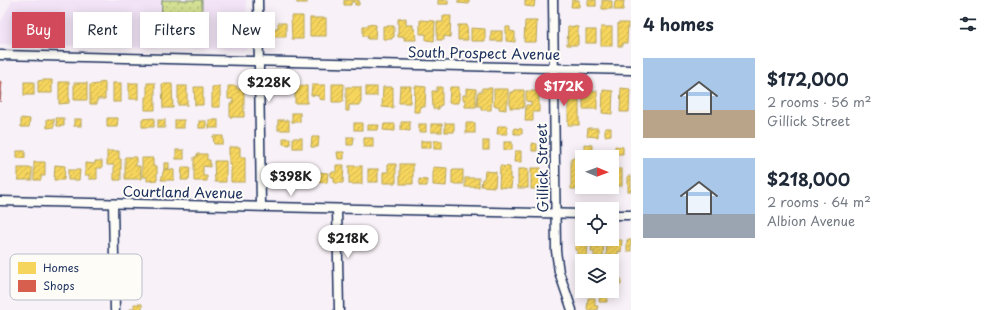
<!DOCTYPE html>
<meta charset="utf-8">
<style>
body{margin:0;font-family:"Playpen Sans",sans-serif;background:#f6f6f7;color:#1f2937;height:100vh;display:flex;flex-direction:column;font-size:15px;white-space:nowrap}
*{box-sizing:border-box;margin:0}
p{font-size:13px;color:#747a83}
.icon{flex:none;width:22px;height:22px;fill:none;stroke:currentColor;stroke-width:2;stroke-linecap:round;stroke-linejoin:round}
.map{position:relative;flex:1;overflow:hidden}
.details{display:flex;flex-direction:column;background:#fff;width:360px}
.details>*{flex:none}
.hud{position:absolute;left:12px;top:12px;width:380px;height:36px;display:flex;gap:8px}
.needle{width:26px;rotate:91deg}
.tools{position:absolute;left:575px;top:150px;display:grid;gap:8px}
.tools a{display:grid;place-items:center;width:44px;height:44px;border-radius:0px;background:#fff;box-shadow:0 2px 10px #0003;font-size:20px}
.price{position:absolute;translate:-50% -34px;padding:0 9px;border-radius:14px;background:#fff;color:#222;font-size:13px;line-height:26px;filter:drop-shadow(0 1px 2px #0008)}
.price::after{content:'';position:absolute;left:50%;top:24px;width:12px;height:9px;margin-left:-6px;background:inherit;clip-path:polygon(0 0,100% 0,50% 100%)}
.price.active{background:#d1495b;color:#fff}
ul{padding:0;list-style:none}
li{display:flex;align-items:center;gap:12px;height:100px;padding:0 12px}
li span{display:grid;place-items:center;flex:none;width:112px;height:80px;border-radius:0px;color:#555}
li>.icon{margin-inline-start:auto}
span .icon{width:48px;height:48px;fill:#fffc;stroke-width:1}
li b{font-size:17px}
h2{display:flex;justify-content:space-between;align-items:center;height:48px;padding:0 12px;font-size:17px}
.chip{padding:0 14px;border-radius:0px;background:#fff;box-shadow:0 2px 10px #0003;font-size:14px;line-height:36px}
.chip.active{background:#d1495b;color:#fff}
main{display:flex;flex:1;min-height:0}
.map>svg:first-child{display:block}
</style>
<main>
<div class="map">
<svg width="631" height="310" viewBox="0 0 631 310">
<defs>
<pattern id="grass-dots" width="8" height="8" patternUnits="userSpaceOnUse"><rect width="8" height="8" fill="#d4e093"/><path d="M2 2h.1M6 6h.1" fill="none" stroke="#b5c081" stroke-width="1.8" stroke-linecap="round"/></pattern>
<pattern id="homes-hatch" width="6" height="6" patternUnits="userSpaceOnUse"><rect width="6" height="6" fill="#f6d55c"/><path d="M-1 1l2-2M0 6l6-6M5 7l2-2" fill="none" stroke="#d2b752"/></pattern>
<pattern id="shops-hatch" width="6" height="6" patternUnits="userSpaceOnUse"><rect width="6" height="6" fill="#d6604d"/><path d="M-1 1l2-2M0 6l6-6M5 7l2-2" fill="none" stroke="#ad5043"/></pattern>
</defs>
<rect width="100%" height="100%" fill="#f8f1f7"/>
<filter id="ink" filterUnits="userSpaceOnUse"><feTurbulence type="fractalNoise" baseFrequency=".025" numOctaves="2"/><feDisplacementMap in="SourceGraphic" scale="8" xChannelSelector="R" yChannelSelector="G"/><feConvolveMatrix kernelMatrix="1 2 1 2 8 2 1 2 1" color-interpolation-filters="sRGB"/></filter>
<g filter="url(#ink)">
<!-- built -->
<polygon fill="#f2e4f6" points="12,0 246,0 248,50 0,44 0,23"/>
<!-- grass -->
<polygon fill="url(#grass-dots)" stroke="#788878" points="162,0 202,0 202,25 161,25"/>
<!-- homes -->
<g fill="url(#homes-hatch)" stroke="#b4a35d">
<rect x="297" y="0" width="10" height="3"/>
<polygon points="344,0 359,0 359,5 355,5 355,2 351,2 351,5 344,5"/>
<rect x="438" y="0" width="10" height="4"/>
<polygon points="458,0 469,0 469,4 458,3"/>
<polygon points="525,0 535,0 534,7 525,6"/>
<polygon points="572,0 579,0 579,7 571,7"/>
<rect x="588" y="0" width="8" height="6"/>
<polygon points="602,0 612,1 612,9 602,9"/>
<polygon points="615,1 624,1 623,10 614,10"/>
<polygon points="291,16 303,16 303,39 292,39"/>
<polygon points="443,16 451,16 450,37 444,36 444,40 437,40 437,22 443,22"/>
<rect x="310" y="18" width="16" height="18"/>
<polygon points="406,18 406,25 413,25 413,29 415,29 416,40 404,40 405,37 398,37 398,19"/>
<polygon points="420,20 435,21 434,41 426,40 426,34 420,34"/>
<polygon points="525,21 537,21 536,42 524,42"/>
<polygon points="278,23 286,23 286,37 273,37 273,28 278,28"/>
<polygon points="618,23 628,23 627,43 623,43 623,46 618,46"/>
<polygon points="368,24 376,25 375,39 367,39 368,36 363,36 363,26 368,26"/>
<polygon points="458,25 467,25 468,40 458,40"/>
<polygon points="383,26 394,26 394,37 392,37 392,39 383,39"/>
<polygon points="568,26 578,27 578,45 567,45"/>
<polygon points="506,27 510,27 510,31 515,32 515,42 506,41"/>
<rect x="601" y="27" width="11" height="19"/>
<polygon points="471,28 485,29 485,41 471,41"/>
<rect x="586" y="30" width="10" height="13"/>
<rect x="491" y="31" width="11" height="10"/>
<polygon points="43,80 52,80 52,93 38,93 38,81"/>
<rect x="24" y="82" width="10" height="13"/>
<polygon points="59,82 69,82 69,103 59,104"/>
<polygon points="105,82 105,99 97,99 97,104 90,104 90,85 99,84 99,83"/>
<rect x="74" y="83" width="13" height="17"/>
<rect x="113" y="83" width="8" height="19"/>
<rect x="129" y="83" width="9" height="16"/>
<polygon points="147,83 155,83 155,110 145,110 145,97 147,97"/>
<polygon points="162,84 172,84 173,108 163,108"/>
<polygon points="332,84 344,84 343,102 332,102"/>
<polygon points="312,85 325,85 325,100 319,99 319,96 311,95"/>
<rect x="178" y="86" width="9" height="19"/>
<polygon points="220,86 220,107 212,107 212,87"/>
<polygon points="228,86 237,86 237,89 244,89 244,117 230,117 230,103 233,103 233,99 228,99"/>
<rect x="275" y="86" width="12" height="9"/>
<rect x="295" y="86" width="12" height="17"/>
<polygon points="400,86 411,86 410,103 399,103"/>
<polygon points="415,86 426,87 425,107 420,106 420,112 414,112"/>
<polygon points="194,87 203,87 203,105 195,105"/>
<polygon points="346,87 361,87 361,105 349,105 349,111 346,111"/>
<rect x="366" y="87" width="11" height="9"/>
<polygon points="383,87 393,87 393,108 382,107"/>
<polygon points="437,87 442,87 442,105 439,106 439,109 433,109 432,91 437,91"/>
<polygon points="450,87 459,87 459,103 449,103"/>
<polygon points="466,88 476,89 476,107 465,107 465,100 463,100 463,95 466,95"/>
<polygon points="482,88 492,88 491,110 481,110 481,106 477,106 478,92 482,92"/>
<polygon points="621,88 630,89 629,112 620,112"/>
<polygon points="494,89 508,89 508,103 506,103 506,110 499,109 499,106 494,106"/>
<polygon points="514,90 524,90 524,108 510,108 510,92 514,92"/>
<rect x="568" y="90" width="11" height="35"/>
<polygon points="603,90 613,91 612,114 602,113"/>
<polygon points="526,91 539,91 539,112 533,112 533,121 525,121 526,105 531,105 531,102 526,101"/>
<rect x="583" y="91" width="14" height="18"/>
<rect x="292" y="113" width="8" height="9"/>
<polygon points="21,118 30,119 29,127 21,127"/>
<polygon points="56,118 64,118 64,126 57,126"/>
<polygon points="107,118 118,118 117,127 107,127"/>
<polygon points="154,118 154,127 142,127 142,119"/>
<polygon points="47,119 54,119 54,127 47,128"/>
<rect x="74" y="119" width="7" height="7"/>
<rect x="158" y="120" width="7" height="8"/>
<rect x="175" y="120" width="9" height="8"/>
<rect x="209" y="120" width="9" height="8"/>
<rect x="278" y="120" width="11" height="10"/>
<rect x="199" y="121" width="7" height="7"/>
<polygon points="401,122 410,122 410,131 401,130"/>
<rect x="354" y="123" width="8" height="7"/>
<rect x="445" y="123" width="9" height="9"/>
<rect x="466" y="123" width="9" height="10"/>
<polygon points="384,124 395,124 395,131 383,130"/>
<rect x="419" y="124" width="7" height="8"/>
<rect x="431" y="124" width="11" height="8"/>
<polygon points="368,125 379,125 378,130 368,130"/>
<polygon points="498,126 507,126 507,134 497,134"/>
<polygon points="514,128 522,129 522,134 514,134"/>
<polygon points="588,128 598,128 598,137 587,136"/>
<polygon points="605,128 611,128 611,135 605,136"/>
<polygon points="213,136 223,136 223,144 214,144"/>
<polygon points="312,137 319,137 318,147 311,147"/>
<polygon points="347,137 354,137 353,145 347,145"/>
<polygon points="283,138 290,138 290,145 283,144"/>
<rect x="293" y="138" width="9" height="10"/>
<rect x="364" y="138" width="9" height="9"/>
<rect x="421" y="141" width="10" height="7"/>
<rect x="434" y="141" width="8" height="8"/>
<rect x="483" y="141" width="6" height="9"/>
<rect x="504" y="142" width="8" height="8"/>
<polygon points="532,143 537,144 537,151 532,151"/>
<polygon points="584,144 592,145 592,152 584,151"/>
<polygon points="615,146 623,147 623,154 615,154"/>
<polygon points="229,147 240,147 240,157 245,157 245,182 231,182 231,165 229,165"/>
<rect x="176" y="150" width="8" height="9"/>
<rect x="17" y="151" width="8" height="7"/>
<polygon points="107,151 119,151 119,159 121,159 121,180 114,180 114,165 107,165"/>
<polygon points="515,151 521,151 521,162 514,162"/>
<polygon points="337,152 344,152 344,159 338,159"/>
<polygon points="197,154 207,154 207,160 210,160 210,167 203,166 203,176 207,176 207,181 194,181 194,157 197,157"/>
<polygon points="125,157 136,157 136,166 140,166 141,179 125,179"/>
<polygon points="142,158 153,158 153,166 157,166 157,180 147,181 147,177 142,177"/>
<polygon points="571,158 580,158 580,172 582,172 582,189 571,189"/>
<polygon points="95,161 102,161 102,168 97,168 97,179 89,179 89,175 85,175 85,163 95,164"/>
<polygon points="214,161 226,161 226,182 215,182"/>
<polygon points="34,162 45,162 45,176 41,176 41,180 34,180"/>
<rect x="164" y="163" width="5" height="6"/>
<polygon points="388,164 396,164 396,183 383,183 383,172 388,172"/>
<rect x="400" y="164" width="13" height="20"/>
<polygon points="55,165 65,166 64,180 54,180"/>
<polygon points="336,165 344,165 343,183 334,183 334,177 331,177 331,172 336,172"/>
<rect x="349" y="166" width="13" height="18"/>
<polygon points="500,166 510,167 510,179 512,179 511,188 499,187"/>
<polygon points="182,167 190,167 189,180 181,180"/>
<polygon points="433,167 447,168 446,186 433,185"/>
<rect x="18" y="168" width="14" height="12"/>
<rect x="296" y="168" width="13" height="13"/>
<rect x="531" y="168" width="10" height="21"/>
<polygon points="164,169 174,170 174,180 161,180"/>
<rect x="368" y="169" width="10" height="13"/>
<rect x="518" y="169" width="10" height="19"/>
<rect x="612" y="169" width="10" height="17"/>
<polygon points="68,170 80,170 79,180 68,180"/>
<rect x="452" y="170" width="11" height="14"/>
<polygon points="275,171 290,171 290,181 278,181 278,179 275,179"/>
<polygon points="485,171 496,172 495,187 481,186 482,179 484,179"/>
<polygon points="316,172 328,173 327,183 315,182"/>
<rect x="628" y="176" width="3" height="15"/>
<rect x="465" y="178" width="14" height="9"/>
<polygon points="419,179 427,180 427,186 419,186"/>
<polygon points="577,239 588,239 587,261 582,261 582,266 579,265 579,255 577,255 577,250 575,250 575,243 577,243"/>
<polygon points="592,240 604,240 603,257 594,257 594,252 591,252"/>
<polygon points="607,240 622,240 621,252 618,251 618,259 606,258"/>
<rect x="627" y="240" width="4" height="11"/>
<polygon points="612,278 621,278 621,285 612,284"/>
<polygon points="600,294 607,294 607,302 599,302"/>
<polygon points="588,298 595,298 595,306 598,306 597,310 587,310"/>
<polygon points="134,304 142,304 142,310 130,310 130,309 134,309"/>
</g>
<!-- shops -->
<polygon fill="url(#shops-hatch)" stroke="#9e5152" points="0,81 2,82 0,102"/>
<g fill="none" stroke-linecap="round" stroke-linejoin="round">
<!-- minor casing -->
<g stroke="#1b2f5e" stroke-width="11">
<g id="minor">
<polyline points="258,0 261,206"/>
<polyline points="553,0 556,251 559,272 572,310"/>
<polyline points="0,55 631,70"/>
<polyline points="0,201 582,214"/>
<polyline points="113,204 115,310"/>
<polyline points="337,209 339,310"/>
<polyline points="612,215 631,215"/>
</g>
</g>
<!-- minor -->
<use href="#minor" stroke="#fdfcf7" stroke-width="8"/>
</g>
</g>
<g text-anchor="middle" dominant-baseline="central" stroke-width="4" stroke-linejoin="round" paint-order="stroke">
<!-- street labels -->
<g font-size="14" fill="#1b2f5e" stroke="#fdfcf7">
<text transform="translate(484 53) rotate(1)">South Prospect Avenue</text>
<text transform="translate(542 168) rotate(-91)">Gillick Street</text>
<text transform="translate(183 192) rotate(1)">Courtland Avenue</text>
</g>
</g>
<!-- legend -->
<rect x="10" y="254" width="132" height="46" rx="6" fill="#fdfcf7" stroke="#b9bec9" stroke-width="1"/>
<rect x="18" y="262" width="18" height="12" fill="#f6d55c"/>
<rect x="18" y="280" width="18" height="12" fill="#d6604d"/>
<g font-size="11" fill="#1b2f5e">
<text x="43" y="272">Homes</text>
<text x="43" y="290">Shops</text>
</g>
</svg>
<div class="tools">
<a><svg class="needle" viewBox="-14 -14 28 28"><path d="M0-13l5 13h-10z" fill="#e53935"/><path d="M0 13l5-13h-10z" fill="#747a83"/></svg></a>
<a><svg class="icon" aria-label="locate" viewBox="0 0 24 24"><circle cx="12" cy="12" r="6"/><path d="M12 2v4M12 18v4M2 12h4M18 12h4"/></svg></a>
<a><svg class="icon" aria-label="layers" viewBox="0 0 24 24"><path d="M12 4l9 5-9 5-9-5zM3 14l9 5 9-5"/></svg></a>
</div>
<b class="price" style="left:269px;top:103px">$228K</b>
<b class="price active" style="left:564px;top:107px">$172K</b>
<b class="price" style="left:291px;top:197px">$398K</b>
<b class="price" style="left:348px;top:259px">$218K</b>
<div class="hud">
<a class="chip active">Buy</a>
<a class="chip">Rent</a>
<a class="chip">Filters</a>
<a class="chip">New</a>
</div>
</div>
<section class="details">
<h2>4 homes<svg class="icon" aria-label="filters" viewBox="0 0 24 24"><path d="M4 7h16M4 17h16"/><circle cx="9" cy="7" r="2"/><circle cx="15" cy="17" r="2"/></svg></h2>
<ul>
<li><span style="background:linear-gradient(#a9c7e8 65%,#b9a48a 0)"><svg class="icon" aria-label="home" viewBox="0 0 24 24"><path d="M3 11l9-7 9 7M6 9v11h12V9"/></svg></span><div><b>$172,000</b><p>2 rooms · 56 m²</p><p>Gillick Street</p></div></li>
<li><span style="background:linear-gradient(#a9c7e8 70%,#9aa5b1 0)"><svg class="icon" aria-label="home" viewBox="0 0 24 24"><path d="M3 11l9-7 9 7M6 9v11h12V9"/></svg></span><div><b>$218,000</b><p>2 rooms · 64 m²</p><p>Albion Avenue</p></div></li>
</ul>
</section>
</main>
